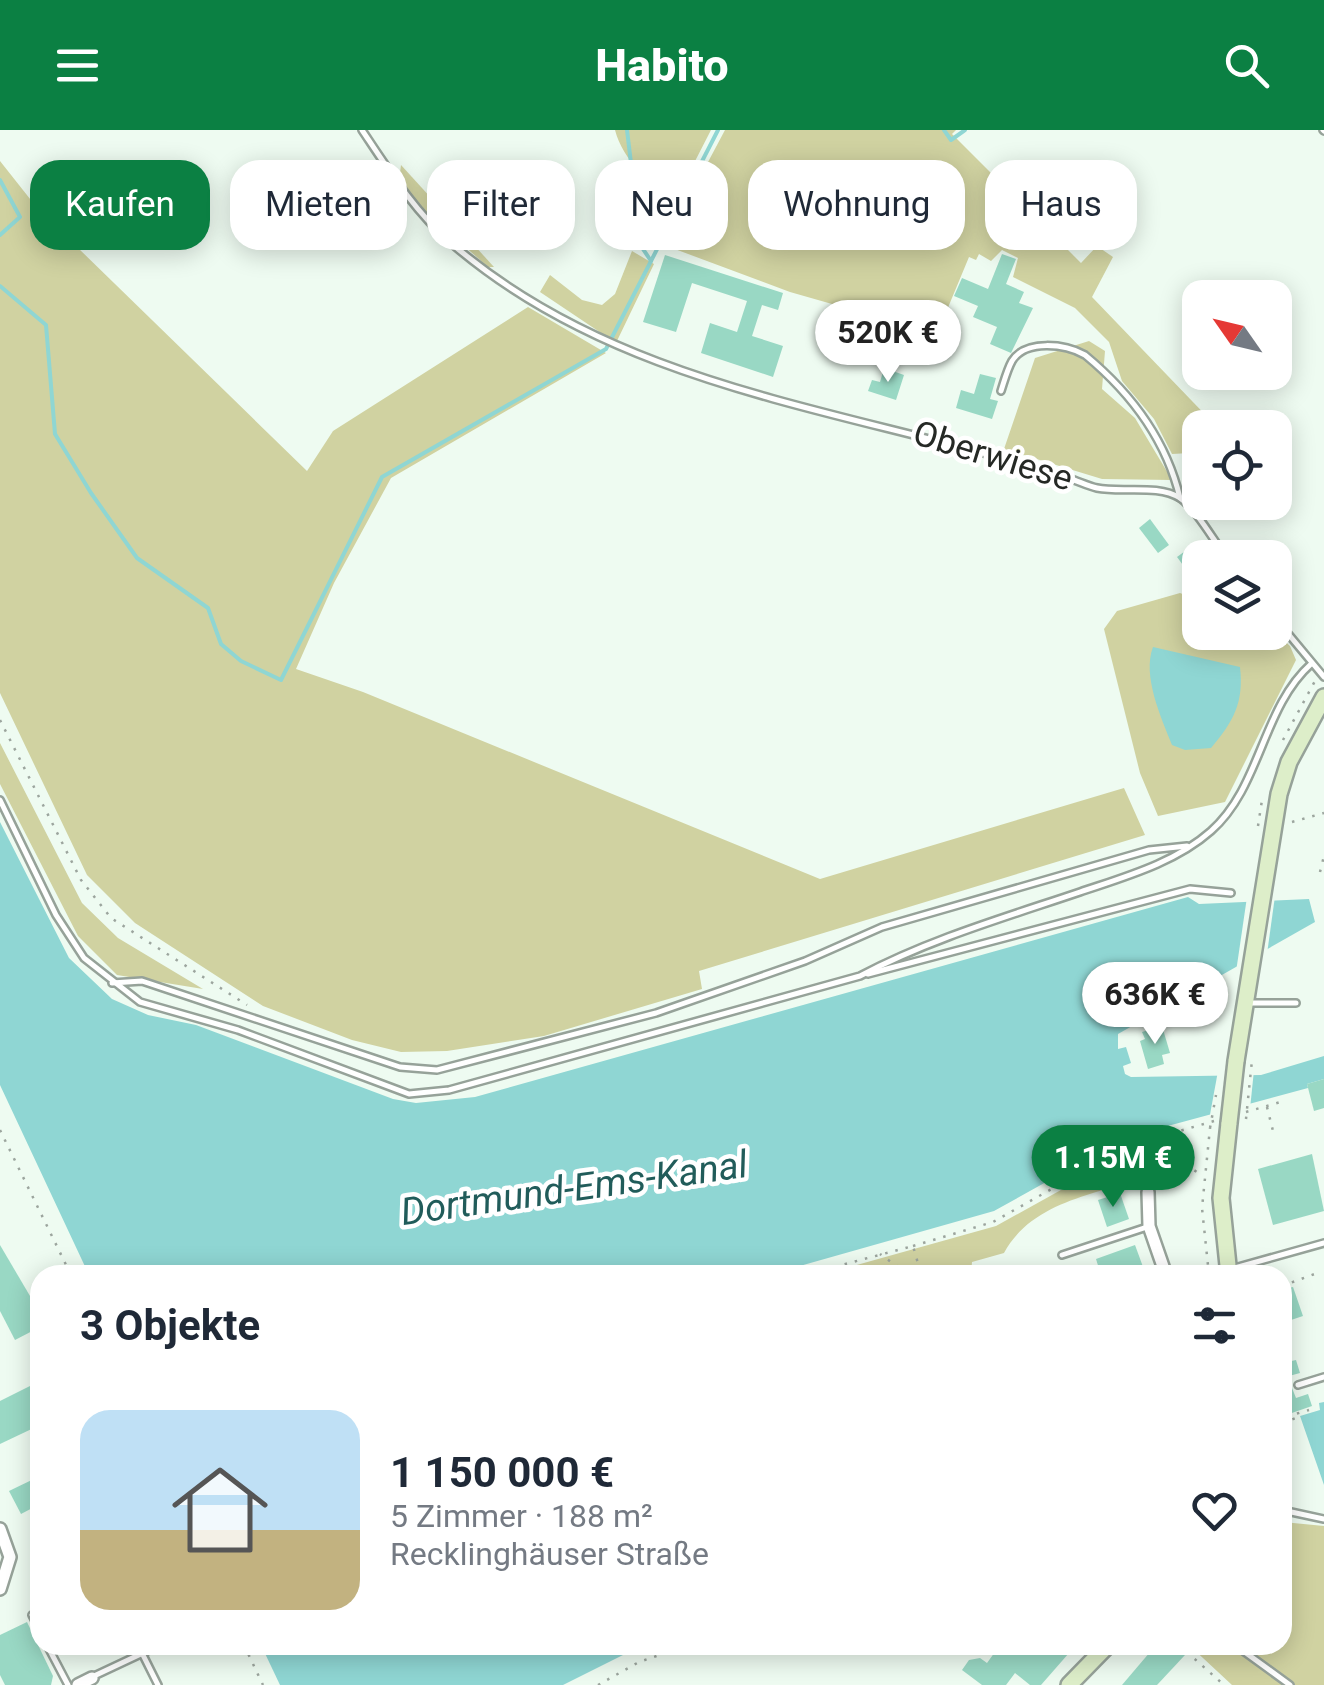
<!DOCTYPE html>
<html lang="de">
<meta charset="utf-8">
<style>
body{margin:0;font-family:Roboto,sans-serif;background:#f2f2f3;color:#1f2937;height:100vh;display:flex;flex-direction:column;font-size:38px;white-space:nowrap}
*{box-sizing:border-box;margin:0}
p{font-size:32px;color:#747a83}
.icon{flex:none;width:55px;height:55px;fill:none;stroke:currentColor;stroke-width:2;stroke-linecap:round;stroke-linejoin:round}
.map{position:relative;flex:1;overflow:hidden}
.side{position:absolute;left:30px;top:1135px;width:1262px;height:390px;display:flex;flex-direction:column;background:#fff;border-radius:30px;box-shadow:0 5px 25px #0003}
.side>*{flex:none}
.hud{position:absolute;left:30px;top:30px;width:1265px;height:90px;display:flex;gap:20px}
.needle{width:65px;rotate:304deg}
.fabs{position:absolute;left:1182px;top:150px;display:grid;gap:20px}
.fabs a{display:grid;place-items:center;width:110px;height:110px;border-radius:20px;background:#fff;box-shadow:0 5px 25px #0003;font-size:50px}
.price{position:absolute;translate:-50% -85px;padding:0 22px;border-radius:35px;background:#fff;color:#222;font-size:32px;line-height:65px;filter:drop-shadow(0 2px 5px #0008)}
.price::after{content:'';position:absolute;left:50%;top:60px;width:30px;height:22px;margin-left:-15px;background:inherit;clip-path:polygon(0 0,100% 0,50% 100%)}
.price.current{background:#0b8043;color:#fff}
ul{padding:0;list-style:none}
li{display:flex;align-items:center;gap:30px;height:250px;padding:0 50px}
li+li{border-top:2px solid #e0e1e3}
li span{display:grid;place-items:center;flex:none;width:280px;height:200px;border-radius:30px;color:#555}
li>.icon{margin-inline-start:auto}
span .icon{width:120px;height:120px;fill:#fffc;stroke-width:1}
li b{font-size:42px}
h2{display:flex;justify-content:space-between;align-items:center;height:120px;padding:0 50px;font-size:42px}
.chip{padding:0 35px;border-radius:30px;background:#fff;box-shadow:0 5px 25px #0003;font-size:35px;line-height:90px}
.chip.current{background:#0b8043;color:#fff}
header{display:flex;justify-content:space-between;align-items:center;height:130px;padding:0 50px;background:#0b8043;color:#fff;font-size:45px;font-weight:800}
.map>svg:first-child{display:block}
</style>
<header><svg class="icon" aria-label="menu" viewBox="0 0 24 24"><path d="M4 6h16M4 12h16M4 18h16"/></svg>Habito<svg class="icon" aria-label="search" viewBox="0 0 24 24"><circle cx="10" cy="10" r="6"/><path d="M15 15l6 6"/></svg></header>
<div class="map">
<svg width="1324" height="1555" viewBox="0 0 1324 1555">
<rect width="100%" height="100%" fill="#eefbf1"/>
<!-- green -->
<g fill="#d0d2a1">
<path d="M615,0h96l-39,76c-21,-23 -49,-45 -57,-76z"/>
<polygon points="725,0 956,0 952,4 1081,133 1097,116 1113,127 1092,167 1217,297 1200,298 1200,314 1190,323 1172,324 1154,289 1122,251 1109,212 1075,178 1013,147 1018,128 1002,120 991,131 979,124 976,130 969,127 937,204 790,162 664,115"/>
<polygon points="0,31 38,79 307,341 333,301 528,177 606,223 391,348 334,453 296,539 363,562 820,749 1124,658 1145,705 699,841 702,859 544,906 447,921 401,922 352,910 263,876 135,793 87,745 0,563"/>
<polygon points="401,35 494,137 488,137 428,84 399,51"/>
<polygon points="632,121 654,134 616,213 540,162 550,145 582,170 602,175 615,164"/>
<polygon points="1089,211 1105,221 1102,259 1135,288 1172,350 1102,349 1004,319 1035,228"/>
<polygon points="1180,463 1200,471 1200,502 1275,502 1290,516 1296,530 1225,672 1158,686 1140,643 1104,499 1117,481"/>
<polygon points="0,613 82,773 118,808 203,859 117,845 78,806 0,654"/>
<path d="M1169,1010l8,24c-56,30 -139,27 -173,89l-32,9 -1,13h-150l175,-49 135,-75z"/>
<polygon points="1283,1392 1324,1396 1324,1555 1232,1555 1189,1515 1282,1515"/>
</g>
<!-- water -->
<g fill="#8fd6d3">
<path d="M1153,517l87,20c4,35 -6,54 -29,81l-26,2 -13,-5c-11,-28 -30,-69 -19,-98z"/>
<polygon points="0,692 69,828 112,869 148,885 196,895 393,969 416,973 475,967 1188,767 1199,774 1309,769 1315,792 1118,904 1118,919 1126,917 1131,933 1123,936 1125,944 1131,947 1261,945 1324,926 1324,949 1307,954 1308,958 1127,1007 994,1081 768,1145 89,1145 0,955"/>
<polygon points="1324,1272 1324,1355 1300,1286 1320,1280 1319,1273"/>
<polygon points="261,1515 643,1515 563,1555 280,1555"/>
</g>
<!-- pier -->
<g fill="#eefbf1">
<polygon points="1275,766 1267,824 1236,842 1247,767"/>
<polygon points="1254,940 1250,979 1209,990 1218,941"/>
</g>
<g fill="none" stroke-linecap="round" stroke-linejoin="round">
<!-- stream -->
<g stroke="#8fd6d3" stroke-width="4">
<polyline points="627,0 641,116 651,131"/>
<polyline points="944,0 951,10 965,0"/>
<polyline points="0,50 20,87 0,105"/>
<polyline points="0,156 46,195 55,304 91,363 137,428 208,478 221,514 241,531 281,550 382,347 606,219 718,0"/>
</g>
</g>
<!-- building -->
<g fill="#99d8c4">
<polygon points="1002,124 1016,129 1006,154 1024,162 1019,173 1033,178 1011,223 990,214 997,197 973,187 978,176 954,166 962,148 988,159"/>
<polygon points="665,125 783,163 778,180 762,175 752,206 783,216 773,247 701,223 710,193 737,202 747,171 692,153 676,202 643,192"/>
<polygon points="884,238 904,245 896,270 868,261 872,250 880,252"/>
<polygon points="980,244 996,248 990,269 998,271 992,289 956,278 961,260 974,264"/>
<polygon points="1150,389 1169,415 1158,423 1139,398"/>
<polygon points="1192,416 1200,428 1200,458 1177,427"/>
<polygon points="1162,896 1170,923 1162,925 1164,934 1148,939 1140,911 1145,909 1142,902"/>
<polygon points="1324,949 1324,978 1314,981 1307,954"/>
<polygon points="1312,1024 1324,1081 1273,1095 1258,1039"/>
<polygon points="1120,1063 1129,1089 1107,1097 1098,1070"/>
<polygon points="0,1115 40,1183 40,1197 15,1210 0,1181"/>
<polygon points="1135,1115 1146,1145 1119,1145 1117,1139 1101,1145 1096,1129"/>
<polygon points="1293,1157 1303,1186 1282,1193 1282,1160"/>
<polygon points="1296,1230 1300,1243 1289,1246 1292,1258 1296,1268 1308,1264 1312,1276 1286,1285 1282,1233"/>
<polygon points="40,1251 40,1295 0,1314 0,1271"/>
<polygon points="40,1346 40,1374 21,1384 9,1361"/>
<polygon points="27,1492 53,1546 51,1555 5,1555 0,1545 0,1505"/>
<polygon points="1000,1515 1076,1515 1041,1555 1030,1555 1015,1543 1006,1555 982,1555 962,1540 969,1530 980,1528 987,1533"/>
<polygon points="1156,1515 1173,1515 1185,1525 1157,1555 1122,1555"/>
</g>
<g fill="none" stroke-linecap="round" stroke-linejoin="round">
<!-- service casing -->
<g stroke="#96a299" stroke-width="10">
<g id="service">
<path d="M362,0c26,39 53,82 89,113 172,149 408,167 617,235 10,3 20,8 29,10 25,5 61,-4 83,10 17,12 33,42 47,60"/>
<polyline points="1323,0 1324,1"/>
<path d="M1001,261c3,-9 6,-21 11,-30 14,-22 53,-17 73,-6 46,38 81,84 95,143"/>
<polyline points="1275,488 1324,547"/>
<path d="M0,670l56,115 28,43 56,44 98,28 171,64 40,-4 411,-114c70,-37 146,-59 220,-84 44,-15 95,-29 131,-61 50,-44 51,-123 100,-167"/>
<polyline points="868,844 1190,759 1231,763"/>
<polyline points="112,853 142,851 400,937 437,940 656,883 805,831 882,797 1149,720 1187,716"/>
<polyline points="1249,873 1296,873"/>
<polyline points="1062,1125 1147,1097"/>
<polyline points="1231,1139 1324,1113"/>
<polyline points="1298,1255 1324,1247"/>
<polyline points="1282,1380 1324,1389"/>
<polyline points="32,1485 40,1501"/>
<polyline points="47,1515 68,1555"/>
<polyline points="1235,1515 1290,1555"/>
<polyline points="142,1523 158,1555"/>
<polyline points="94,1546 160,1515"/>
</g>
</g>
<!-- minor casing -->
<g stroke="#96a299" stroke-width="16">
<g id="minor">
<polyline points="1148,1062 1149,1096 1166,1145"/>
<polyline points="0,1399 10,1427 0,1459"/>
<polyline points="78,1555 92,1548"/>
</g>
</g>
<!-- secondary casing -->
<g stroke="#96a299" stroke-width="20">
<g id="secondary">
<polyline points="1236,931 1279,664 1289,632 1324,567"/>
<polyline points="1229,993 1221,1068 1229,1145"/>
<polyline points="1069,1555 1108,1515"/>
</g>
</g>
<!-- path -->
<g stroke="#9ca59e" stroke-width="2.5" stroke-dasharray="2.5 8" stroke-linecap="butt">
<polyline points="0,590 81,750 111,788 247,875"/>
<polyline points="1283,610 1315,551"/>
<polyline points="1292,692 1324,683"/>
<polyline points="1258,696 1262,670"/>
<polyline points="1320,742 1324,726"/>
<polyline points="1267,977 1273,1001"/>
<polyline points="1246,982 1284,971"/>
<polyline points="0,1000 71,1145"/>
<polyline points="1178,1004 1186,1035 1203,1046"/>
<polyline points="913,1116 993,1092 1128,1016 1214,991"/>
<polyline points="804,1145 913,1116 919,1137 905,1142 880,1124"/>
<polyline points="1209,1145 1202,1078 1210,998"/>
<polyline points="1282,1156 1320,1142"/>
<polyline points="1294,1290 1292,1285 1309,1280"/>
<polyline points="244,1515 263,1555"/>
<polyline points="1179,1515 1224,1555"/>
<polyline points="598,1555 639,1532 689,1515"/>
</g>
<!-- service -->
<use href="#service" stroke="#fff" stroke-width="5"/>
<!-- minor -->
<use href="#minor" stroke="#fff" stroke-width="11"/>
<!-- secondary -->
<use href="#secondary" stroke="#ddeec9" stroke-width="15"/>
<!-- secondary-bridge casing -->
<g stroke="#96a299" stroke-width="20" stroke-linecap="butt">
<polyline id="secondary-bridge" points="1229,993 1236,931"/>
</g>
<!-- path-bridge -->
<g stroke="#9ca59e" stroke-width="2.5" stroke-dasharray="2.5 8" stroke-linecap="butt">
<polyline points="1246,989 1252,930"/>
<polyline points="1210,998 1216,965"/>
</g>
<!-- secondary-bridge -->
<use href="#secondary-bridge" stroke="#ddeec9" stroke-width="15"/>
</g>
<g text-anchor="middle" dominant-baseline="central" stroke-width="9" stroke-linejoin="round" paint-order="stroke">
<!-- street labels -->
<g font-size="35" fill="#252925" stroke="#fff">
<text transform="translate(993 326) rotate(17)">Oberwiese</text>
</g>
<!-- water labels -->
<g font-size="38" font-style="italic" fill="#215c5a" stroke="#fff">
<text transform="translate(574 1058) rotate(-8)">Dortmund-Ems-Kanal</text>
</g>
</g>
</svg>
<div class="fabs">
<a><svg class="needle" viewBox="-14 -14 28 28"><path d="M0-13l5 13h-10z" fill="#e53935"/><path d="M0 13l5-13h-10z" fill="#747a83"/></svg></a>
<a><svg class="icon" aria-label="locate" viewBox="0 0 24 24"><circle cx="12" cy="12" r="6"/><path d="M12 2v4M12 18v4M2 12h4M18 12h4"/></svg></a>
<a><svg class="icon" aria-label="layers" viewBox="0 0 24 24"><path d="M12 4l9 5-9 5-9-5zM3 14l9 5 9-5"/></svg></a>
</div>
<b class="price" style="left:888px;top:255px">520K €</b>
<b class="price" style="left:1155px;top:917px">636K €</b>
<b class="price current" style="left:1113px;top:1080px">1.15M €</b>
<div class="hud">
<a class="chip current">Kaufen</a>
<a class="chip">Mieten</a>
<a class="chip">Filter</a>
<a class="chip">Neu</a>
<a class="chip">Wohnung</a>
<a class="chip">Haus</a>
</div>
<section class="side">
<h2>3 Objekte<svg class="icon" aria-label="filters" viewBox="0 0 24 24"><path d="M4 7h16M4 17h16"/><circle cx="9" cy="7" r="2"/><circle cx="15" cy="17" r="2"/></svg></h2>
<ul>
<li><span style="background:linear-gradient(#bfe0f5 60%,#c2b280 0)"><svg class="icon" aria-label="home" viewBox="0 0 24 24"><path d="M3 11l9-7 9 7M6 9v11h12V9"/></svg></span><div><b>1 150 000 €</b><p>5 Zimmer · 188 m²</p><p>Recklinghäuser Straße</p></div><svg class="icon" aria-label="heart" viewBox="0 0 24 24"><path d="M12 20l-8-8c-3-5 5-10 8-4 3-6 11-1 8 4z"/></svg></li>
</ul>
</section>
</div>
